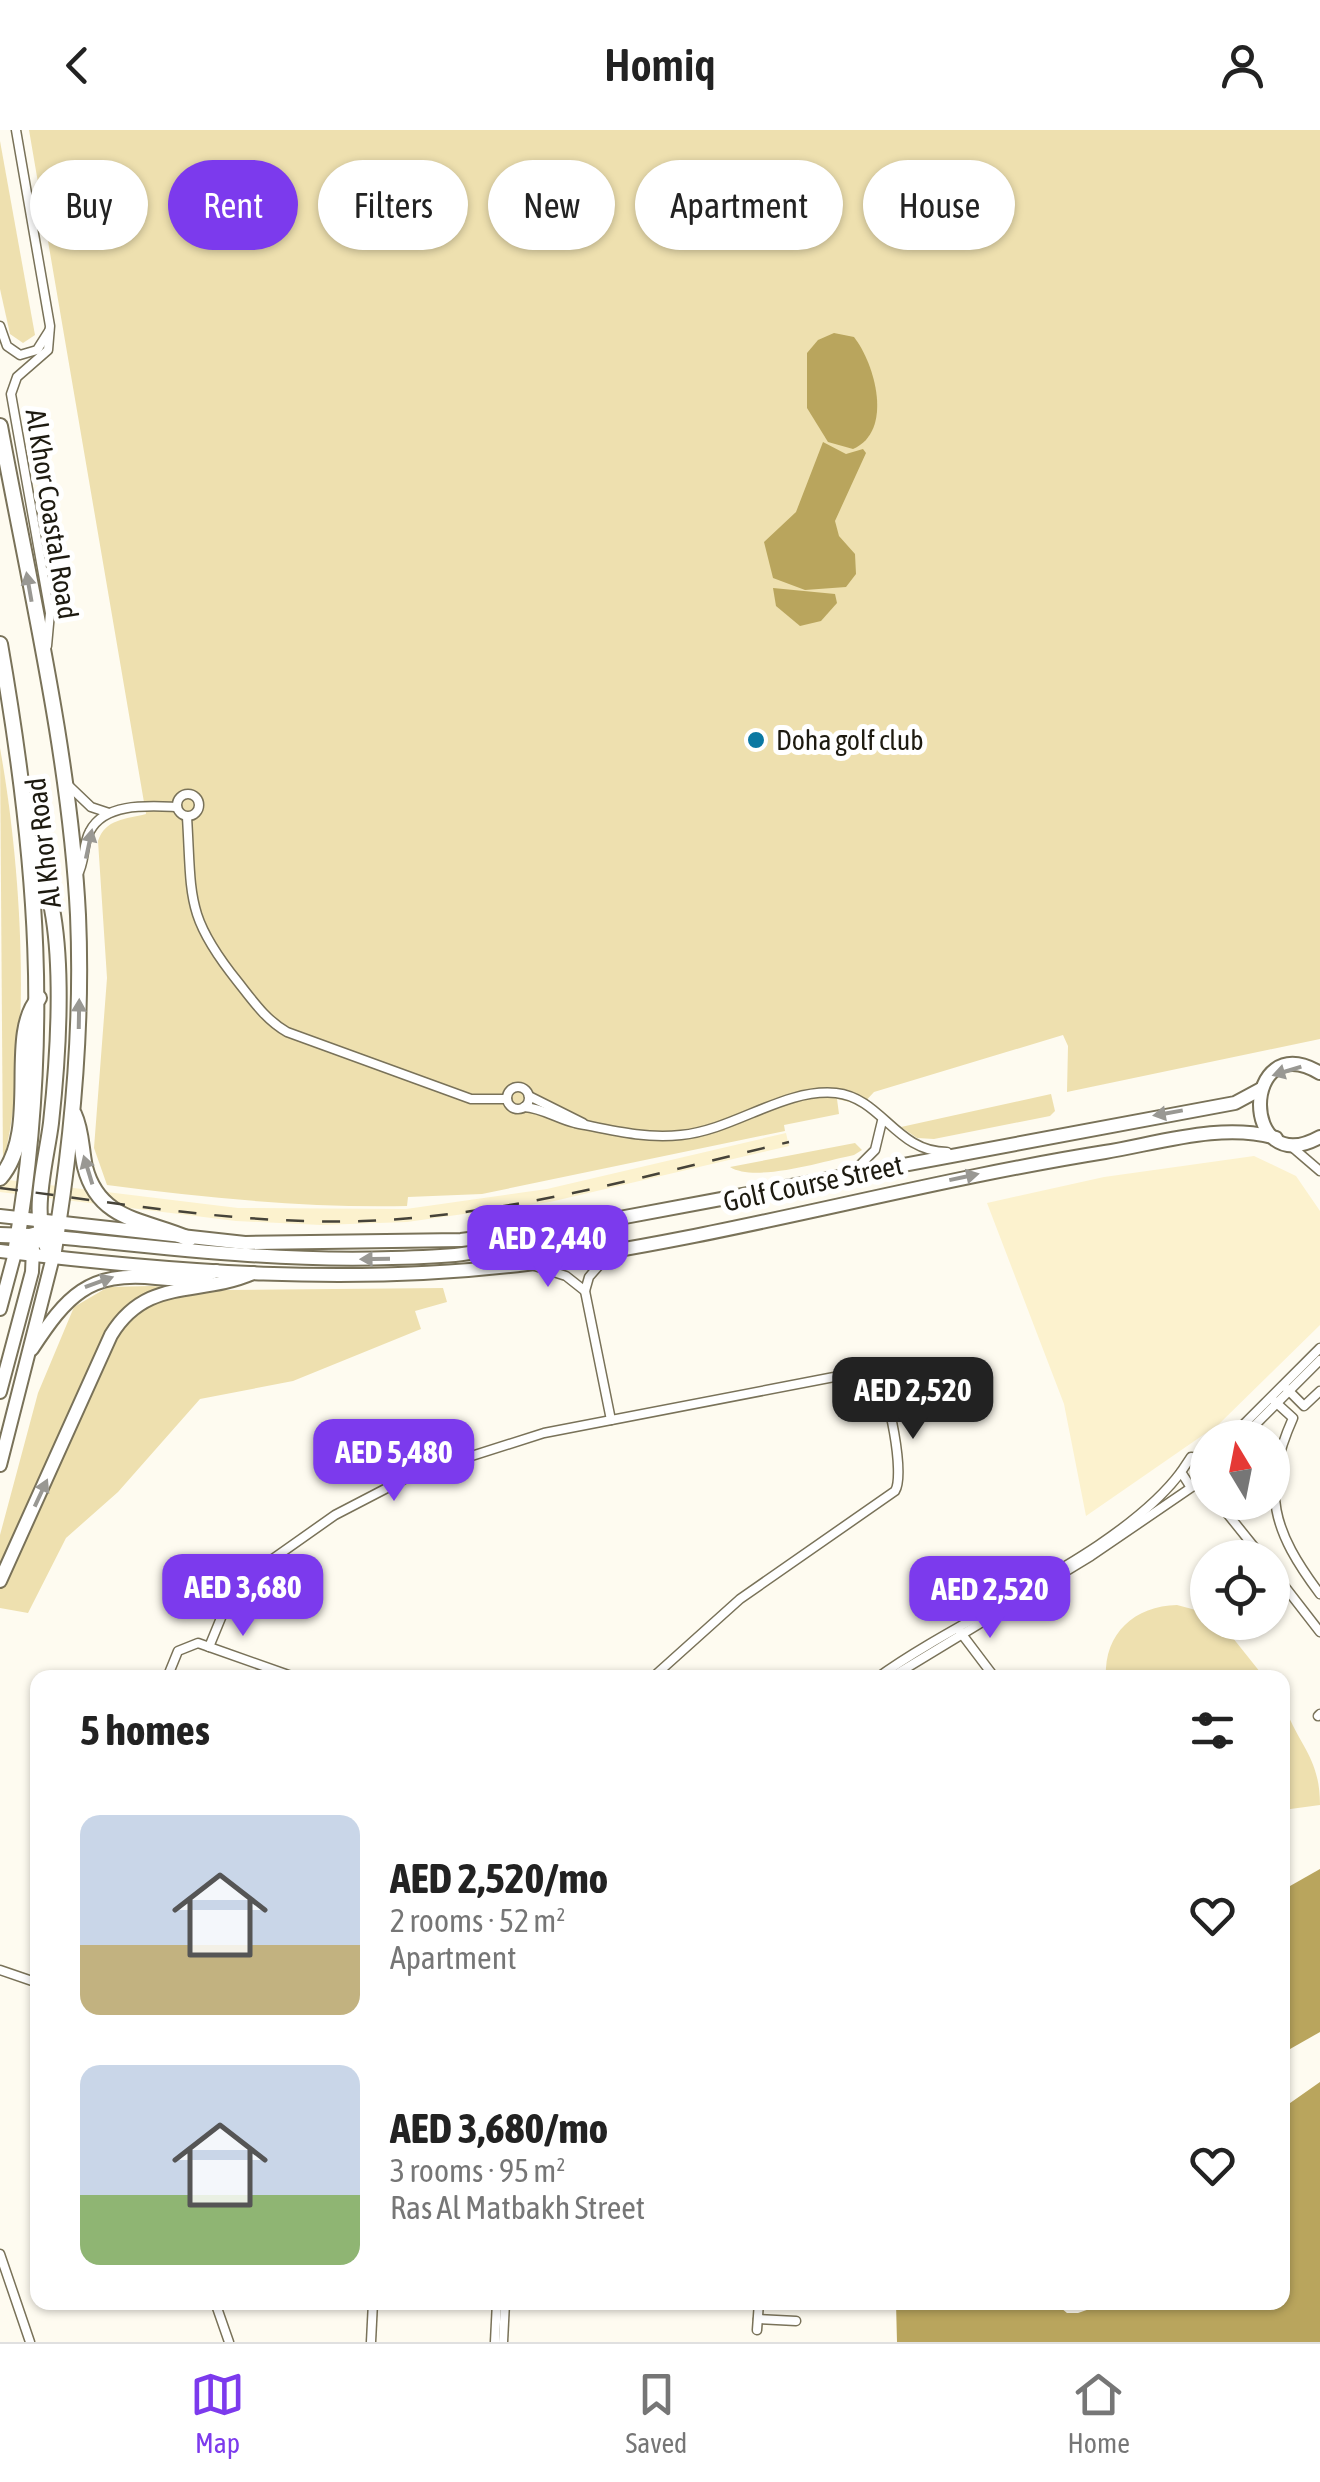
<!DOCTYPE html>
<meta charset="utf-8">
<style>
body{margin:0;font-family:"Asap Condensed",sans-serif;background:#f6f6f6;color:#222;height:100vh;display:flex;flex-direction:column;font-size:38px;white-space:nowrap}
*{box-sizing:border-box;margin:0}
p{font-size:32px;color:#767676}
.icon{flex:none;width:55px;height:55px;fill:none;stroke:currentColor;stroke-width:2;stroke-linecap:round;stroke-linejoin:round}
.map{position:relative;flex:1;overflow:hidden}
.drawer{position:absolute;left:30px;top:1540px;width:1260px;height:640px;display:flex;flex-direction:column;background:#fff;border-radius:20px;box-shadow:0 2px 8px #0004}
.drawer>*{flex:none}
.top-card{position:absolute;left:30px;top:30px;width:1260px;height:90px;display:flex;gap:20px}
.needle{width:65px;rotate:350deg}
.buttons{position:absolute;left:1190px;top:1290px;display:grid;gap:20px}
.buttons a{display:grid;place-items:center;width:100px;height:100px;border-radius:50%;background:#fff;box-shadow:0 2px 8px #0004;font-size:50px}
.price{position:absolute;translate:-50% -85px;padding:0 22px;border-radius:20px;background:#7c3aed;color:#fff;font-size:32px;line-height:65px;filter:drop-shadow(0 2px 5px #0008)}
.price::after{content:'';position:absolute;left:50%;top:60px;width:30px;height:22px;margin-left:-15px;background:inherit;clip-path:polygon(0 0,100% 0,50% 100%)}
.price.on{background:#222;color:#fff}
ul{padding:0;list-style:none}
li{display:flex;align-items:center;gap:30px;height:250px;padding:0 50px}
li span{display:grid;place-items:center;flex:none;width:280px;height:200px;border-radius:20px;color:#555}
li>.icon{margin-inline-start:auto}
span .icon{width:120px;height:120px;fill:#fffc;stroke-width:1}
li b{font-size:42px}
h2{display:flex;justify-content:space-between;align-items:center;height:120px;padding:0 50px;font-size:42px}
.pill{padding:0 35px;border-radius:45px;background:#fff;box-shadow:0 2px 8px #0004;font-size:35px;line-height:90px}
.pill.on{background:#7c3aed;color:#fff}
header{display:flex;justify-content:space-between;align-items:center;height:130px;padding:0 50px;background:#fff;font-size:45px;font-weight:600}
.tab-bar{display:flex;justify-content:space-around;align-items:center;height:140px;border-top:2px solid #e0e0e0;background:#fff;font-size:28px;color:#767676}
.tab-bar a{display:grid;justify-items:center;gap:5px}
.tab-bar .on{color:#7c3aed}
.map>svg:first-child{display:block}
</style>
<header><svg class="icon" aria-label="back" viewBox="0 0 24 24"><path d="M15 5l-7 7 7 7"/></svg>Homiq<svg class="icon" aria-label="person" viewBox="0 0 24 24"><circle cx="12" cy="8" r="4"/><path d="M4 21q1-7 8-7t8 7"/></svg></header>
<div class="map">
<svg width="1320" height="2212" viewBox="0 0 1320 2212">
<rect width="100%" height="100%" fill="#fefbf0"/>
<!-- built -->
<g fill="#fcf2ce">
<polygon points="786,1003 789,1016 550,1072 407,1092 321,1095 236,1091 0,1062 0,1049 238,1078 406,1079 547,1059"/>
<polygon points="1254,1026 1296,1046 1320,1081 1320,1195 1219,1294 1086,1386 1064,1274 987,1073 1104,1047"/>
</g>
<!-- green -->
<g fill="#eee0af">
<path d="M29,0h1291v909l-253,53 1,-46 -5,-11 -189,57 -12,13 -25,-6 2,15 -55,11 1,6 -303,63 -74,3 -1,9c-102,2 -200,-8 -300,-21l-13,-37 13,-170 -9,-137c7,-22 28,-22 48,-27z"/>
<polygon points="0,11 35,205 23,213 10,204 0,159"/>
<path d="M0,618c22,122 32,296 3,416z"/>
<polygon points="1051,964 1055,981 1050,986 934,1009 917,1008 901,997"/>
<path d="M855,1013l7,7 -8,5c-30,6 -99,28 -124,12z"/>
<polygon points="150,1156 230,1160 443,1158 447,1172 415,1181 421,1199 293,1251 200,1269 118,1362 66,1408 28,1483 0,1478 0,1405 38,1263 74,1177 108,1157"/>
<path d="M1177,1475l30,8 1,9 13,1 43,54h-158c-2,-44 29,-71 71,-72z"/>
<path d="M1283,1572c15,44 37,54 37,103l-37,5z"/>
</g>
<!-- water -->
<g fill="#b9a55d">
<path d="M834,203l20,4c21,27 40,94 -1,112l-25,-7 -21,-34v-55l11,-13z"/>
<polygon points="823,312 846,324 863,319 866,323 835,391 839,406 855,424 856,444 846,457 805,460 773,448 764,412 796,382"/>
<polygon points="773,458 835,464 837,473 821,491 800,496 776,476"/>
<polygon points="1320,1739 1320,1902 1283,1923 1283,1760"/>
<polygon points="1320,1952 1320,2212 897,2212 896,2173 1055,2173 1067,2183 1078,2183 1107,2173 1282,2172 1283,1978"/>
</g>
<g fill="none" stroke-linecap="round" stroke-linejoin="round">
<!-- minor casing -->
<g stroke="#797259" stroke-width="11">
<g id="minor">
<polyline points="16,0 50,196 48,220 17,247 11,264 50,483 47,516"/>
<polyline points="0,196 7,216 20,225 37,220 49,201"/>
<polyline points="68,655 91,677 109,683"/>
<circle cx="188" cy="675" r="11"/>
<path d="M187,687c5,81 -2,99 51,165 15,19 28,38 49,50l184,67h36"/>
<path d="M77,746c9,-15 5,-31 13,-45 15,-29 60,-25 87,-24"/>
<circle cx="518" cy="968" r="11"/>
<polyline points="529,966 583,993"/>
<path d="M524,977c18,1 34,12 51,16 36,7 69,16 106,12 53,-5 103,-47 155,-42 46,5 60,59 111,59"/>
<polyline points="1292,1017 1320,1041"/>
<polyline points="854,1041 875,1020 882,991"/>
<polyline points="609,1124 589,1147 585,1161 611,1290"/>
<polyline points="532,1135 566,1146 585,1161"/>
<polyline points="1287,1259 1304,1276 1320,1261"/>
<path d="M1271,1268l22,20c-33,74 -20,113 27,176"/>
<polyline points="1230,1308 1320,1218"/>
<polyline points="1242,1308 1320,1230"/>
<polyline points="1208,1328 1191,1327 1181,1342 1190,1356 1208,1355"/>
<polyline points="1218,1372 1263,1428"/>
<polyline points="1272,1440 1320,1502"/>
<polyline points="958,1499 995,1548"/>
<path d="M209,1517l21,-51 27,-26 78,-55 77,-40 132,-42 316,-61 16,4c13,14 29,99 19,115l-155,108 -88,79"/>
<polyline points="167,1548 178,1521 198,1513 297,1548"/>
<path d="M877,1548c86,-63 243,-124 304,-206"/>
<polyline points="890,1548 1091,1426 1192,1357"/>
<polyline points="1318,1586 1320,1584"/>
<polyline points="0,1840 38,1853"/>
<polyline points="0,2124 30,2212"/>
<polyline points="215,2172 229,2212"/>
<polyline points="758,2189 796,2191"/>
<polyline points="757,2200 759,2172"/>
<polyline points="371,2212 373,2172"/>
<polyline points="495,2212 497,2172"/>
<polyline points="503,2212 505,2172"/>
</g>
</g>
<!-- primary casing -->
<g stroke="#797259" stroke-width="16">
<g id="primary">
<path d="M1320,943c-79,-47 -81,109 0,64"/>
<polyline points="0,1086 245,1113 461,1110 598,1092 1235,973 1261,959"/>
<path d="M0,1121c173,21 354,35 527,13 194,-25 384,-81 578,-112 54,-9 118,-30 171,-14"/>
<path d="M15,1123l17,-10 24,-6c112,11 223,25 336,21 46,-1 93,-2 135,-21"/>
<polyline points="0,1179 15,1123"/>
<path d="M32,1219c35,-53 56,-78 124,-71 21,2 40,3 60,-7"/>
<polyline points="0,1262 32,1142 33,1119"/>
<polyline points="0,1335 53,1127"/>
<path d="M0,1451l111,-246c36,-59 87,-38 142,-62"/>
</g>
</g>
<!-- motorway casing -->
<g stroke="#797259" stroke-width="18">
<g id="motorway">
<path d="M0,296c29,158 70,329 78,489 5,115 -6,229 -25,342"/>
<path d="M0,514c37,212 52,395 15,609"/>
<path d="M34,729c36,53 24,200 17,264 -5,41 -24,100 2,134"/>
<path d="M74,984c8,17 7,35 11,53 14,55 62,53 104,72"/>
<path d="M0,1048c42,-49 5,-142 39,-180"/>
<polyline points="0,1105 30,1106 48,1101"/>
</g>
</g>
<!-- minor -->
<use href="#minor" stroke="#fff" stroke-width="8"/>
<!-- primary -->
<use href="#primary" stroke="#fff" stroke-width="12"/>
<!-- motorway -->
<use href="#motorway" stroke="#fff" stroke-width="14"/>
<!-- rail -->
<path stroke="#464339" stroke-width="2.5" stroke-dasharray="18 18" stroke-linecap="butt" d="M0,1058c120,15 242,37 363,33 145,-5 285,-46 426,-79"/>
</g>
<!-- one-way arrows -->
<defs><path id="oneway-solid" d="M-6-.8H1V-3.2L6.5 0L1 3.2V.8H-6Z" transform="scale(2.5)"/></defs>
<g fill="#999893">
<use href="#oneway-solid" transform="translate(29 457) rotate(-100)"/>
<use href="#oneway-solid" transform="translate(89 714) rotate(-78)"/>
<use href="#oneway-solid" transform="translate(79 884) rotate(-89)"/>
<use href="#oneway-solid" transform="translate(1287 941) rotate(163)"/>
<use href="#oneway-solid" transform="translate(1168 983) rotate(170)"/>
<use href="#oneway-solid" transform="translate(88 1040) rotate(-107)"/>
<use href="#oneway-solid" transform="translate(964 1047) rotate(-12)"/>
<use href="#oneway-solid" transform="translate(375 1129) rotate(179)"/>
<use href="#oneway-solid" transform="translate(99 1152) rotate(-20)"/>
<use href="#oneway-solid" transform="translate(41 1363) rotate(-65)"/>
</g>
<!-- markers -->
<circle fill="#0b78a2" stroke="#fff" stroke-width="4" cx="756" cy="610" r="10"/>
<g text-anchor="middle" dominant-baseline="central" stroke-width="10" stroke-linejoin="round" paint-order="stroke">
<!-- street labels -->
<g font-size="28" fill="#1d1a10" stroke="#fff">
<text transform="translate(52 384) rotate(81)">Al Khor Coastal Road</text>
<text transform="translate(43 713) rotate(-97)">Al Khor Road</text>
<text transform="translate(813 1053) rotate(-12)">Golf Course Street</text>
</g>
<!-- poi labels -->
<g font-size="28" fill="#1d1a10" stroke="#fff" text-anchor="start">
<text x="776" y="610">Doha golf club</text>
</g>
</g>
</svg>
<div class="buttons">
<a><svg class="needle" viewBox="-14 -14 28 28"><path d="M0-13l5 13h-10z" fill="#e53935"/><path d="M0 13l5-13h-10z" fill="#767676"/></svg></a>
<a><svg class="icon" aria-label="locate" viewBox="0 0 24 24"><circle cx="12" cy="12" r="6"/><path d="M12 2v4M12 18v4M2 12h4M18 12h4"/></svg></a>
</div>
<b class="price" style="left:548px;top:1160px">AED 2,440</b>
<b class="price on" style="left:913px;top:1312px">AED 2,520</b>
<b class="price" style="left:394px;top:1374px">AED 5,480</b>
<b class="price" style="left:243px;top:1509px">AED 3,680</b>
<b class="price" style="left:990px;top:1511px">AED 2,520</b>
<div class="top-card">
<a class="pill">Buy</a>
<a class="pill on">Rent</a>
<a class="pill">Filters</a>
<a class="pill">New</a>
<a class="pill">Apartment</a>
<a class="pill">House</a>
</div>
<section class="drawer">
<h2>5 homes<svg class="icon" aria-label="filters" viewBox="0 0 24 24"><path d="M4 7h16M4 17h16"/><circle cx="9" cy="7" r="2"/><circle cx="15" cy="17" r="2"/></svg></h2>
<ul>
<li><span style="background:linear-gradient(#c9d6e8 65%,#c2b280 0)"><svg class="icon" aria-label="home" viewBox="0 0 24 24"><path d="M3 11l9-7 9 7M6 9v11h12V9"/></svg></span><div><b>AED 2,520/mo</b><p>2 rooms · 52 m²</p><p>Apartment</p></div><svg class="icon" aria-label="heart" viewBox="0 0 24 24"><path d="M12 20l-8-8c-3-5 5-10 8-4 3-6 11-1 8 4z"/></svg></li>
<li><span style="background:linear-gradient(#c9d6e8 65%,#8fb573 0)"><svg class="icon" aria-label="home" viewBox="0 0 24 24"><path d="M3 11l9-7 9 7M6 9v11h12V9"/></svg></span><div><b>AED 3,680/mo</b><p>3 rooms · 95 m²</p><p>Ras Al Matbakh Street</p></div><svg class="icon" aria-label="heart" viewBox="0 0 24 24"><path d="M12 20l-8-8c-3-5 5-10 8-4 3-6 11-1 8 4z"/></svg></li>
</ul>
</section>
</div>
<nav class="tab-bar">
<a class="on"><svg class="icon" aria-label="map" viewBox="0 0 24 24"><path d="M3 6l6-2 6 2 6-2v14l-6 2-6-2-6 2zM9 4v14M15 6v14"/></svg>Map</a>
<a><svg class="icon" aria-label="saved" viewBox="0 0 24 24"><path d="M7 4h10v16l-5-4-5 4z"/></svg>Saved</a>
<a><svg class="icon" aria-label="home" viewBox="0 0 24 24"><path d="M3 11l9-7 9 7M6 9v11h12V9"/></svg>Home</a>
</nav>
